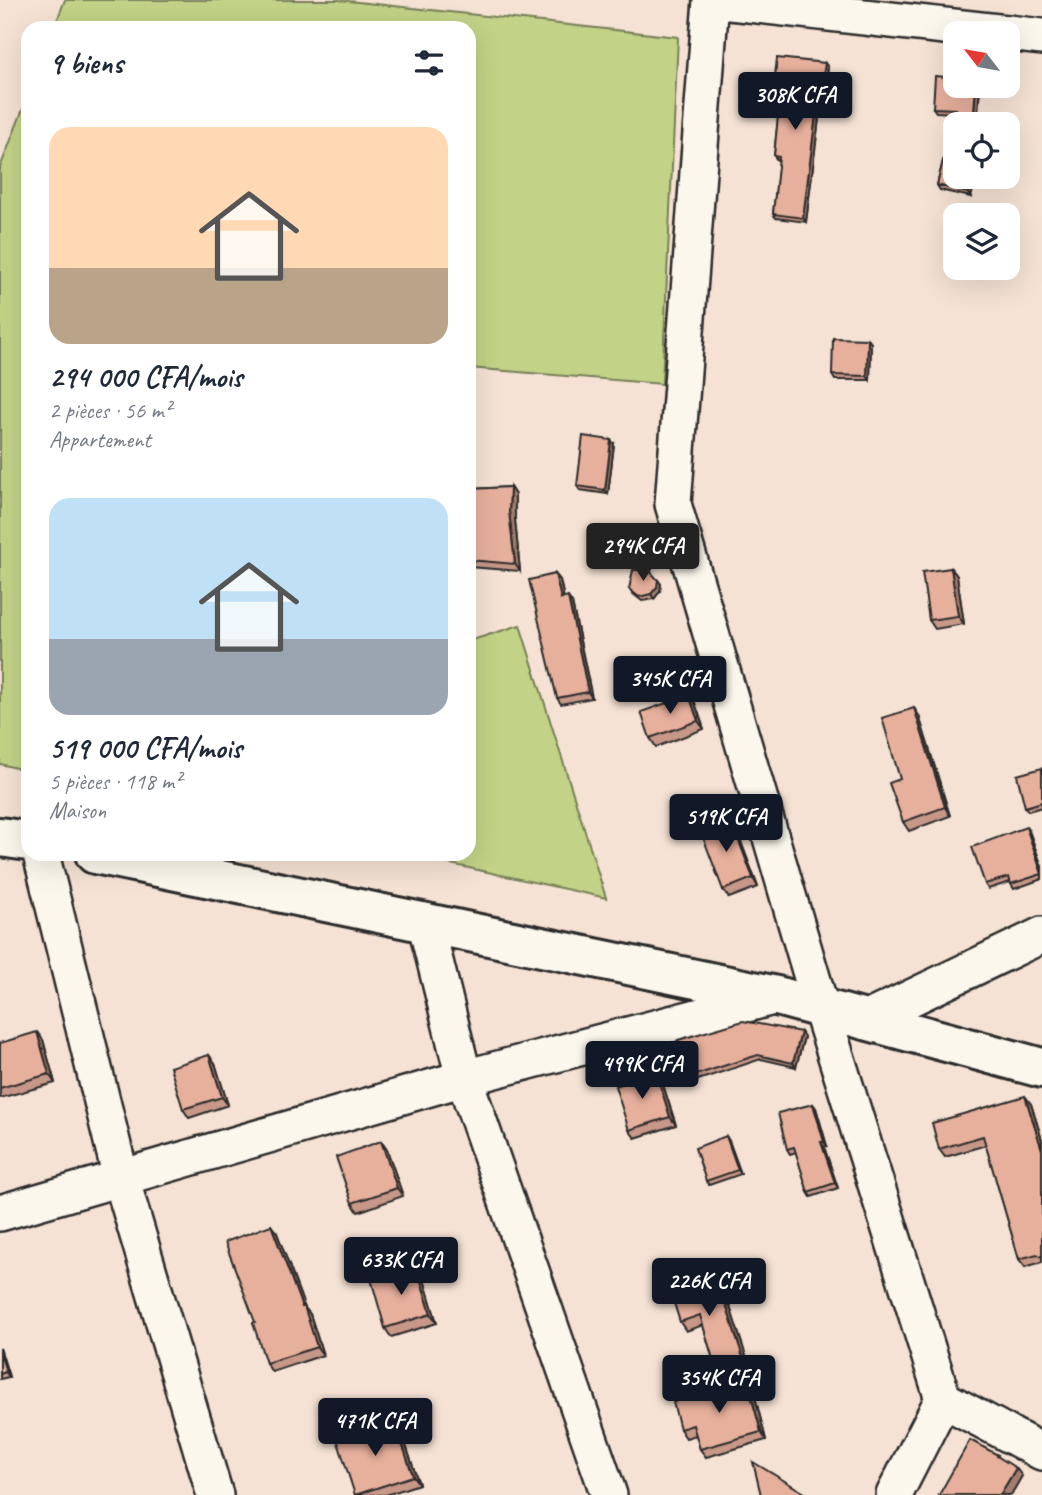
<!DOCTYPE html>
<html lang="fr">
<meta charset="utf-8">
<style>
body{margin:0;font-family:Caveat,sans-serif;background:#f2f2f3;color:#1f2937;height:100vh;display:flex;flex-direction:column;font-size:26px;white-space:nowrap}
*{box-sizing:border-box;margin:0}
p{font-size:23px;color:#747a83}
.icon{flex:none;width:38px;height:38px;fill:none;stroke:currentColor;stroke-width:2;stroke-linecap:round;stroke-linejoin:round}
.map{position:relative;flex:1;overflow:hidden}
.drawer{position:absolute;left:21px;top:21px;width:455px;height:840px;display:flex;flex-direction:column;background:#fff;border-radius:21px;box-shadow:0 7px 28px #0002}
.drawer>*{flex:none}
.needle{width:46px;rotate:301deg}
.buttons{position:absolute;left:943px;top:21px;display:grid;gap:14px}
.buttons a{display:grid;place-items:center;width:77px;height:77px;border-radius:14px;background:#fff;box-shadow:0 7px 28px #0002;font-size:35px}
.price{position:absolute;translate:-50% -60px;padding:0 16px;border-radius:7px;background:#111827;color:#fff;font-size:23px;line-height:46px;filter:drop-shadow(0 2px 4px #0008)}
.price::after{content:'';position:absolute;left:50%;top:42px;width:21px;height:16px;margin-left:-10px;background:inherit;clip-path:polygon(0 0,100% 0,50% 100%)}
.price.on{background:#222;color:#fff}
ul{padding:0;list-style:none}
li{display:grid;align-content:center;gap:14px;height:371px;padding:0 28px}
li span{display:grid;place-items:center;height:217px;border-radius:21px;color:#555}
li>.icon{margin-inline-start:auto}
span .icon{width:126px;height:126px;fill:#fffc;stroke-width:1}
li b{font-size:30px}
h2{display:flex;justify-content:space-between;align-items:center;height:84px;padding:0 28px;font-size:30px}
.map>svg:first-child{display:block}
</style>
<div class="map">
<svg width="1042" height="1495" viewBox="0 0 1042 1495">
<rect width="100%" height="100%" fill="#f5e2d4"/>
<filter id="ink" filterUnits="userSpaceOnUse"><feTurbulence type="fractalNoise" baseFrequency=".0143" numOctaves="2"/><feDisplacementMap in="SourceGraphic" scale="14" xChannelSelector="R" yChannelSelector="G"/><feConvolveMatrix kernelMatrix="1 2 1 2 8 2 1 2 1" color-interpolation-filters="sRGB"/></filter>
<g filter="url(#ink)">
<!-- green -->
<g fill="#c2d286" stroke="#767e58" stroke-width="2">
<polygon points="65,0 339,0 678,37 662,384 469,368 469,28 54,28"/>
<polygon points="28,96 28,771 0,764 0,168"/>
<polygon points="520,625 606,898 405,854 469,854 469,641"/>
</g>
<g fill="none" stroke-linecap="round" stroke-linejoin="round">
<!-- street casing -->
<g stroke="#2b2b2b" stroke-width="40">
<g id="street">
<polyline points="711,0 673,504 821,1008 943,1399 1042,1452"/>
<polyline points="712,0 1007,33"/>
<polyline points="1008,33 1042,37"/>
<polyline points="41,854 121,1178 215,1495"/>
<polyline points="425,921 464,1078 609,1495"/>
<polyline points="863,1021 1042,935"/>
<polyline points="0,1213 464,1078 777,996"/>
<polyline points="894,1495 943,1399"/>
</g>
</g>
<!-- secondary casing -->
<g stroke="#2b2b2b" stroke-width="44">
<g id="secondary">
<polyline points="0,837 28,841"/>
<polyline points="95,854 777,996 1042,1068"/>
</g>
</g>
<!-- street -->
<use href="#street" stroke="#fbf7ec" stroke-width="35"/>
<!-- secondary -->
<use href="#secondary" stroke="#fbf7ec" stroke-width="38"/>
</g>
<!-- wall -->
<g fill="#c79787" stroke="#2b2b2b" stroke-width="2">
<polygon points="828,67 824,95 822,94 806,222 776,218 773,214 779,161 777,160 774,156 781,90 777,90 774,85"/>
<polygon points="980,86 977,124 956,124 956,177 976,177 971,197 940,190 937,185 955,113 936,112 933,108"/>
<polygon points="868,339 871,343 870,380 835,380 832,375"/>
<polygon points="614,444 608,494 580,490 577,486"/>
<polygon points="510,487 515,495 515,520 520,571 469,567 469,489"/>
<polygon points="951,568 957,576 964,624 935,629 929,620"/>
<polygon points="555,574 560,580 564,598 572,603 592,698 561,704 557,698"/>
<polygon points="658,580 661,584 660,591 654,599 642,601 632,593 629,589"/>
<polygon points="695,703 704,729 656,747 650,738"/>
<polygon points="914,708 919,716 950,816 909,831 903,822 900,779"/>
<polygon points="1042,768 1042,807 1028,811 1025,807"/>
<polygon points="735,826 758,887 729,898 723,890"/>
<polygon points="1029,831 1042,867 1042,879 1014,889 1010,882 988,889 985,884"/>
<polygon points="801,1032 804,1037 796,1067 761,1059 692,1082 689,1077"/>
<polygon points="43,1040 55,1083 0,1098 0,1043"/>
<polygon points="209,1055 215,1063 228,1105 189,1118 183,1109"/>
<polygon points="656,1073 662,1082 676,1125 635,1138 629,1130"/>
<polygon points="1025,1096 1031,1104 1042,1140 1042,1262 1025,1267 1019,1259 986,1145 945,1157 939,1149"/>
<polygon points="813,1104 816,1108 827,1146 824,1147 838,1188 811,1197 808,1192 796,1152 790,1154 787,1149"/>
<polygon points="726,1136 729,1141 741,1174 709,1185 706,1181"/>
<polygon points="381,1141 387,1150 403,1196 358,1212 352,1203"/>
<polygon points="277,1233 305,1309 310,1314 323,1355 272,1372 266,1363 255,1322"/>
<polygon points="712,1262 718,1270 755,1384 750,1386 753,1389 766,1440 706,1457 700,1449 696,1435 686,1438 680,1429 724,1387 720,1383 703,1325 686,1331 680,1322"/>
<polygon points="422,1273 437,1323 391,1337 385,1328"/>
<polygon points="0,1348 9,1377 0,1379"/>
<polygon points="394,1420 400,1428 419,1484 386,1495 355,1495"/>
</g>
<!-- shaded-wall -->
<g fill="#a27b6e" stroke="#2b2b2b" stroke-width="2">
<polygon points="825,63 828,67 824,95 821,90"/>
<polygon points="976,86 980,86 977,124 973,124"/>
<polygon points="819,90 822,94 806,222 803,218"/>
<polygon points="972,177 976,177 971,197 968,193"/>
<polygon points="868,339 871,343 870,380 867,376"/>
<polygon points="611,440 614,444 608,494 605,490"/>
<polygon points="510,487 515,495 515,520 520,571 515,564 509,512"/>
<polygon points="951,568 957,576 964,624 958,616"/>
<polygon points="555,574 560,580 565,605 561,599"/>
<polygon points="658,580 661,584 660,591 654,599 651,594"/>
<polygon points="568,597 572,603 592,698 588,692"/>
<polygon points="689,695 695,703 704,729 698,721"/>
<polygon points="914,708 919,716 950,816 945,807"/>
<polygon points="730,818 735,826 758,887 753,878"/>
<polygon points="1026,827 1029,831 1042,867 1042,871"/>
<polygon points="37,1032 43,1040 55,1083 49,1074"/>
<polygon points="801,1032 804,1037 796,1067 793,1063"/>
<polygon points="209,1055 215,1063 228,1105 222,1097"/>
<polygon points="656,1073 662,1082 676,1125 670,1117"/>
<polygon points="1025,1096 1031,1104 1042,1140 1042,1150"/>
<polygon points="813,1104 816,1108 827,1146 824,1142"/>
<polygon points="726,1136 729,1141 741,1174 738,1170"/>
<polygon points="381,1141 387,1150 403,1196 397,1188"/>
<polygon points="821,1142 824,1147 838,1188 835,1183"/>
<polygon points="271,1225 277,1233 305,1308 310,1314 323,1355 317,1347"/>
<polygon points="712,1262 718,1270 755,1384 749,1376"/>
<polygon points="416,1265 422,1273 437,1323 431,1314"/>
<polygon points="0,1348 9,1377 6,1372 0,1353"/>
<polygon points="747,1381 753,1389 766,1440 761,1432"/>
<polygon points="394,1420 400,1428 419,1484 413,1476"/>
<polygon points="1016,1468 1022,1476 1011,1495 1000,1495"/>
</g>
<!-- building -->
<g fill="#e7b09d" stroke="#2b2b2b" stroke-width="2">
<polygon points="777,58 825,63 821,90 819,90 803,218 773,214 779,157 774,156 781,86 774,85"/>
<polygon points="935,76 956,78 956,86 976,86 973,124 956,124 956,177 972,177 968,193 937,185 956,109 933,108"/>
<polygon points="833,338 868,339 867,376 832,375"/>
<polygon points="583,436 611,440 605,490 577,486"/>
<polygon points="510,487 509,512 515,564 469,560 469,489"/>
<polygon points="951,568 958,616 929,620 922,572"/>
<polygon points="648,569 658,580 657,587 651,594 639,597 629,589 633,570"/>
<polygon points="555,574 561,599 568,597 588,692 557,698 529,580"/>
<polygon points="689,695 698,721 650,738 641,712"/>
<polygon points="914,708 945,807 903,822 889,783 900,779 882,718"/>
<polygon points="1042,768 1042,802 1025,807 1017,775"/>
<polygon points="730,818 753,878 723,890 700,829"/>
<polygon points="1026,827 1042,874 1011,884 1009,877 985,884 972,847"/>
<polygon points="743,1021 801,1032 793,1063 758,1055 689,1077 678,1040"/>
<polygon points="37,1032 49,1074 0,1088 0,1043"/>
<polygon points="209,1055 222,1097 183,1109 170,1067"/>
<polygon points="656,1073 670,1117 629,1130 615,1086"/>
<polygon points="1025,1096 1042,1150 1042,1257 1037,1254 1019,1259 983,1136 939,1149 932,1123"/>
<polygon points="813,1104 824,1142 821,1142 835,1183 808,1192 794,1147 787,1149 778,1113"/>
<polygon points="726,1136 738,1170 706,1181 695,1148"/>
<polygon points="381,1141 397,1188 352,1203 336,1157"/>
<polygon points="271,1225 302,1307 304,1306 317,1347 266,1363 253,1323 255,1322 225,1242"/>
<polygon points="712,1262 749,1376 720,1383 700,1315 680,1322 666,1278"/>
<polygon points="416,1265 431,1314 385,1328 371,1279"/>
<polygon points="0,1353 6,1372 0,1374"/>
<polygon points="747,1381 761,1432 700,1449 693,1425 680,1429 673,1402"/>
<polygon points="394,1420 413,1476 355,1495 337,1439"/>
<polygon points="970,1440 998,1455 997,1456 1016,1468 1000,1495 939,1495"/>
<polygon points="753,1462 808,1495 761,1495"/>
</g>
</g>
</svg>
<div class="buttons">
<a><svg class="needle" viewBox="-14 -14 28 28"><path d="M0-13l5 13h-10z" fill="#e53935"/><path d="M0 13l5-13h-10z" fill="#747a83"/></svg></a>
<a><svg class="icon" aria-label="locate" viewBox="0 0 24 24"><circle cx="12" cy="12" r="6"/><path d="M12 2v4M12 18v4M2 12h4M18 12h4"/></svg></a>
<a><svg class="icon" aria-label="layers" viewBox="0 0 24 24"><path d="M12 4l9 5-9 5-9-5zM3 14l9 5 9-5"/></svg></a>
</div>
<b class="price" style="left:795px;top:132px">308K CFA</b>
<b class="price on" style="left:643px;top:583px">294K CFA</b>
<b class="price" style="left:670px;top:716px">345K CFA</b>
<b class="price" style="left:726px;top:854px">519K CFA</b>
<b class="price" style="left:642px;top:1101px">499K CFA</b>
<b class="price" style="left:401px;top:1297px">633K CFA</b>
<b class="price" style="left:709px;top:1318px">226K CFA</b>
<b class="price" style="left:719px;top:1415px">354K CFA</b>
<b class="price" style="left:375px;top:1458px">471K CFA</b>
<section class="drawer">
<h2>9 biens<svg class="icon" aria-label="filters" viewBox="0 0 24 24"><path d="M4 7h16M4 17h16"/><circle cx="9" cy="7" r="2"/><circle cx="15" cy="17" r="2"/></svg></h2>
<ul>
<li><span style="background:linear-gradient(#ffd9b3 65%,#b9a48a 0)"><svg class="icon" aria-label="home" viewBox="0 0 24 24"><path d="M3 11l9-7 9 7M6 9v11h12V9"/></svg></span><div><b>294 000 CFA/mois</b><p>2 pièces · 56 m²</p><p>Appartement</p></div></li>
<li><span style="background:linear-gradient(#bfe0f5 65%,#9aa5b1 0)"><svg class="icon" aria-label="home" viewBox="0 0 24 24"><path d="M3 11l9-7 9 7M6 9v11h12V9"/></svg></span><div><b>519 000 CFA/mois</b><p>5 pièces · 118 m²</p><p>Maison</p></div></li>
</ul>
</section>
</div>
